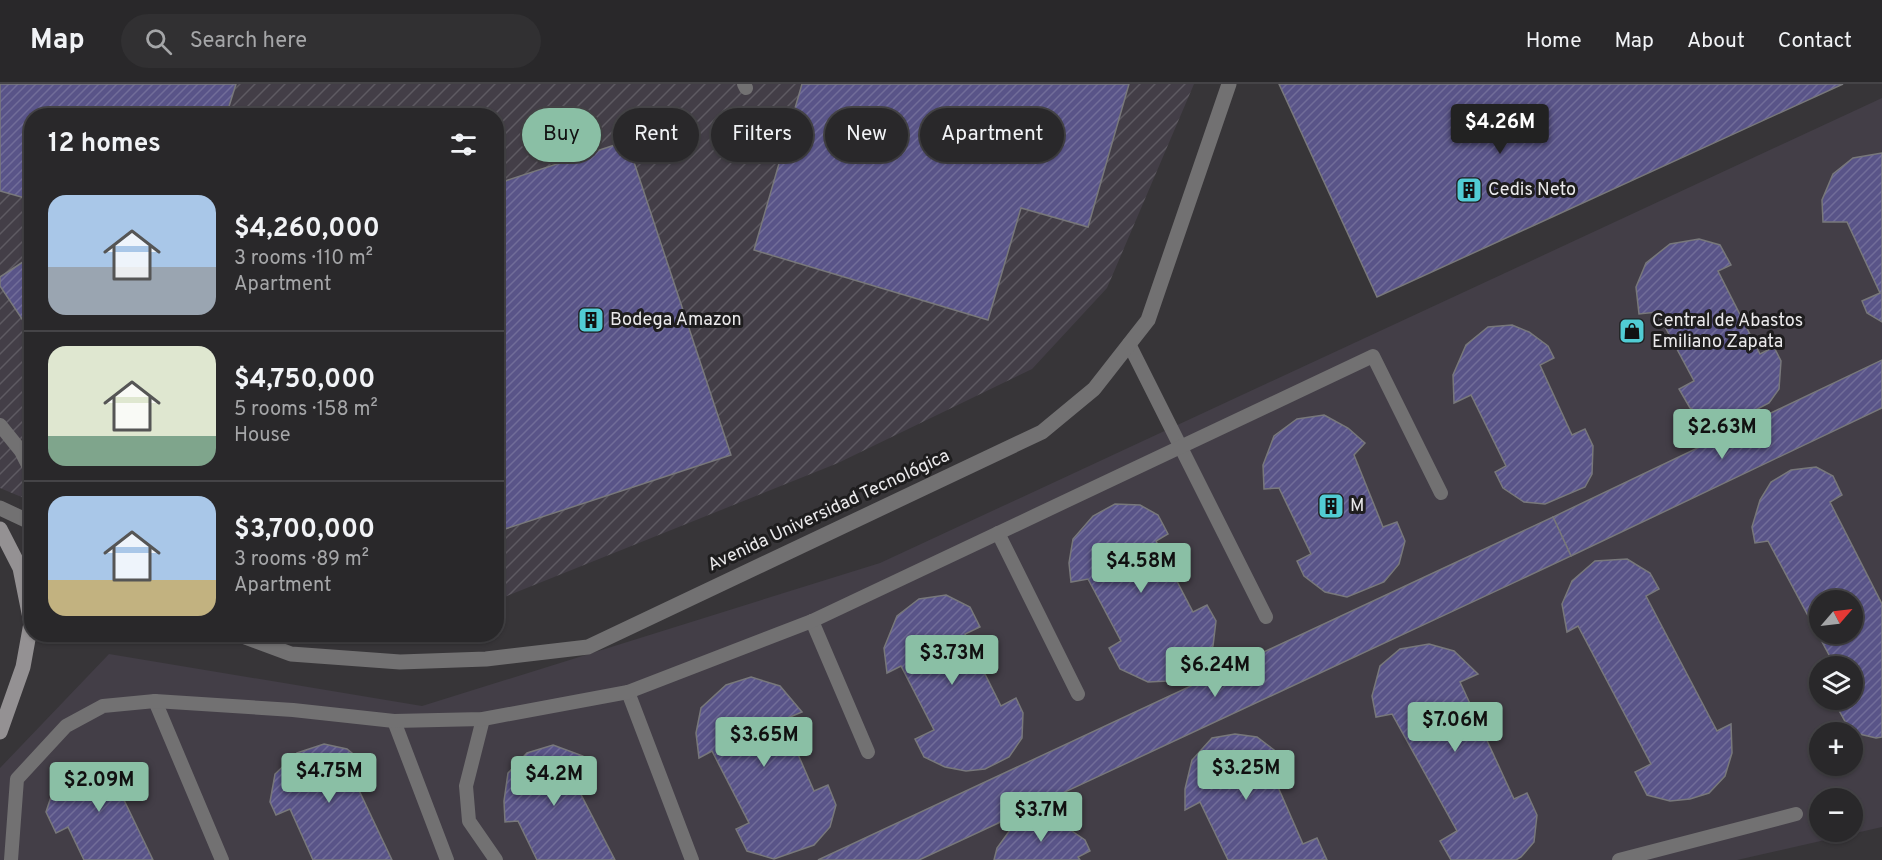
<!DOCTYPE html>
<meta charset="utf-8">
<style>
body{margin:0;font-family:Overpass,sans-serif;background:#313032;color:#f1f3f6;height:100vh;display:flex;flex-direction:column;font-size:22px;white-space:nowrap}
*{box-sizing:border-box;margin:0}
p{font-size:20px;color:#a5a6a8}
.icon{flex:none;width:33px;height:33px;fill:none;stroke:currentColor;stroke-width:2;stroke-linecap:round;stroke-linejoin:round}
.map{position:relative;flex:1;overflow:hidden}
.side{position:absolute;left:24px;top:24px;width:480px;height:534px;display:flex;flex-direction:column;background:#29282a;border-radius:24px;box-shadow:0 2px 4px #0004,0 0 0 2px #454447}
.side>*{flex:none}
.banner{position:absolute;left:522px;top:24px;width:570px;height:54px;display:flex;gap:12px}
.needle{width:39px;rotate:62deg}
.tools{position:absolute;left:1809px;top:506px;display:grid;gap:12px}
.tools a{display:grid;place-items:center;width:54px;height:54px;border-radius:50%;background:#29282a;box-shadow:0 2px 4px #0004,0 0 0 2px #454447;font-size:30px}
.price{position:absolute;translate:-50% -51px;padding:0 14px;border-radius:6px;background:#8abfa5;color:#111;font-size:20px;line-height:39px;filter:drop-shadow(0 2px 3px #0008)}
.price::after{content:'';position:absolute;left:50%;top:36px;width:18px;height:14px;margin-left:-9px;background:inherit;clip-path:polygon(0 0,100% 0,50% 100%)}
.price.current{background:#222;color:#fff}
ul{padding:0;list-style:none}
li{display:flex;align-items:center;gap:18px;height:150px;padding:0 24px}
li+li{border-top:2px solid #454447}
li span{display:grid;place-items:center;flex:none;width:168px;height:120px;border-radius:18px;color:#555}
li>.icon{margin-inline-start:auto}
span .icon{width:72px;height:72px;fill:#fffc;stroke-width:1}
li b{font-size:26px}
h2{display:flex;justify-content:space-between;align-items:center;height:72px;padding:0 24px;font-size:26px}
.tag{padding:0 21px;border-radius:27px;background:#29282a;box-shadow:0 2px 4px #0004,0 0 0 2px #454447;font-size:21px;line-height:54px}
.tag.current{background:#8abfa5;color:#111}
header{display:flex;align-items:center;gap:36px;box-sizing:border-box;height:84px;padding:0 30px;background:#29282a;border-bottom:2px solid #454447}
header strong{font-size:28px}
nav{display:flex;gap:33px;margin-inline-start:auto;font-size:21px}
.search{width:420px;height:54px;background:#313032;display:flex;align-items:center;gap:15px;box-sizing:border-box;padding:0 21px;border-radius:33px;color:#a5a6a8;font-size:22px}
.map>svg:first-child{display:block}
</style>
<header>
<strong>Map</strong>
<div class="search"><svg class="icon" aria-label="search" viewBox="0 0 24 24"><circle cx="10" cy="10" r="6"/><path d="M15 15l6 6"/></svg>Search here</div>
<nav><a>Home</a><a>Map</a><a>About</a><a>Contact</a></nav>
</header>
<div class="map">
<svg width="1882" height="776" viewBox="0 0 1882 776">
<defs>
<pattern id="industrial-furrows" width="10" height="10" patternUnits="userSpaceOnUse" patternTransform="scale(1.5)"><rect width="10" height="10" fill="#433e47"/><path d="M-1 1l2-2M0 10L10 0M9 11l2-2" fill="none" stroke="#5e5a62"/></pattern>
<pattern id="building-hatch" width="6" height="6" patternUnits="userSpaceOnUse" patternTransform="scale(1.5)"><rect width="6" height="6" fill="#595488"/><path d="M-1 1l2-2M0 6l6-6M5 7l2-2" fill="none" stroke="#716d99"/></pattern>
</defs>
<rect width="100%" height="100%" fill="#373538"/>
<!-- built -->
<path fill="#433e47" fill-rule="evenodd" d="M1882,14v729l-145,33h-1737v-92l109,-114 313,52 458,-143zM1820,516h32v33h-32zM1820,582h32v33h-32zM1820,648h32v33h-32zM1820,714h32v33h-32z"/>
<!-- industrial -->
<polygon fill="url(#industrial-furrows)" points="0,0 1194,0 1107,204 1032,285 838,379 497,516 496,32 32,32 31,417 0,404"/>
<!-- building -->
<g fill="url(#building-hatch)" stroke="#78787b" stroke-width="1.5" fill-rule="evenodd">
<polygon points="0,0 236,0 226,32 32,32 32,116 0,107"/>
<polygon points="802,0 1129,0 1088,143 1021,124 988,236 754,166"/>
<polygon points="1279,0 1843,0 1377,213"/>
<polygon points="627,57 731,371 496,448 496,100"/>
<polygon points="1882,69 1882,238 1867,229 1862,217 1880,209 1847,138 1823,138 1822,116 1833,90 1853,74"/>
<polygon points="1699,155 1720,161 1731,181 1718,187 1760,270 1774,263 1781,277 1779,305 1769,319 1748,330 1728,334 1707,334 1690,324 1679,305 1694,297 1657,228 1639,230 1636,203 1646,179 1670,160"/>
<polygon points="32,172 32,250 0,202 0,193"/>
<polygon points="1512,241 1529,248 1548,262 1554,274 1540,281 1572,351 1585,345 1593,362 1592,390 1585,403 1545,420 1524,418 1503,404 1495,388 1506,382 1471,311 1454,319 1453,291 1466,261 1488,243"/>
<polygon points="1882,276 1882,324 1571,472 1553,433"/>
<polygon points="1324,331 1348,344 1365,359 1354,371 1383,443 1397,438 1405,457 1399,480 1384,498 1347,513 1325,508 1304,492 1297,477 1311,470 1279,404 1264,405 1263,381 1274,352 1297,335"/>
<path d="M1816,383l17,9 9,19 -12,7 52,102v133l-6,1 -25,-6 -15,-27 12,-6h4v-33h-17l-67,-125 -13,2 -3,-16 8,-27 11,-18 20,-12zM1820,516h32v33h-32z"/>
<polygon points="1115,420 1140,421 1158,431 1168,450 1156,457 1193,528 1207,521 1216,537 1213,562 1198,582 1168,597 1148,598 1120,585 1109,564 1121,557 1088,495 1071,498 1069,479 1073,455 1093,432"/>
<polygon points="1553,433 1571,472 919,776 818,776"/>
<polygon points="1627,475 1650,489 1659,505 1646,512 1717,647 1731,640 1732,669 1725,692 1709,709 1690,715 1670,717 1647,711 1635,688 1651,680 1578,542 1567,548 1562,520 1572,497 1595,477"/>
<polygon points="946,511 970,523 980,543 965,550 1001,622 1016,614 1023,629 1022,654 1009,673 985,685 966,687 945,683 924,673 915,655 934,646 901,582 887,589 884,564 897,532 919,515"/>
<polygon points="1429,560 1454,567 1478,590 1460,598 1514,715 1527,709 1537,731 1534,758 1521,773 1516,776 1451,776 1440,757 1457,747 1392,630 1376,633 1372,612 1380,582 1400,565"/>
<polygon points="751,593 780,602 802,628 783,636 814,707 828,701 836,721 830,743 814,761 774,775 747,767 736,745 749,739 712,667 699,674 696,649 701,624 726,601"/>
<polygon points="1235,650 1257,653 1286,675 1271,687 1303,760 1317,754 1327,776 1228,776 1200,718 1185,726 1185,705 1192,676 1212,654"/>
<polygon points="324,660 347,665 364,679 371,693 356,700 392,776 313,776 290,725 276,731 270,718 275,690 297,669"/>
<polygon points="553,661 583,672 592,691 575,699 615,776 537,776 518,737 505,738 504,717 508,689 527,669"/>
<polygon points="107,679 132,688 141,708 124,716 153,776 84,776 68,743 56,749 46,728 54,704 78,682"/>
<polygon points="1039,734 1063,741 1085,756 1090,767 1078,773 1080,776 994,776 997,764 1013,742"/>
</g>
<g fill="none" stroke-linecap="round" stroke-linejoin="round">
<!-- service -->
<g stroke="#727172" stroke-width="14">
<polyline points="744,0 746,4"/>
<polyline points="1129,260 1266,533"/>
<polyline points="0,341 21,367 32,389"/>
<polyline points="998,449 1078,610"/>
<polyline points="812,537 868,668"/>
<polyline points="628,608 692,776"/>
<polyline points="155,617 222,776"/>
<polyline points="483,635 466,702 469,737 496,776"/>
<polyline points="394,637 447,776"/>
<polyline points="11,776 17,695 66,642 103,622 155,617 293,626 394,637 483,635 628,608 812,537 1373,272 1441,409"/>
<polyline points="1619,776 1796,730"/>
</g>
<!-- minor -->
<g stroke="#727172" stroke-width="15">
<polyline points="0,424 32,439"/>
<polyline points="237,550 291,570 400,578 486,575 588,563 1042,348 1094,305 1148,236 1229,0"/>
</g>
<!-- secondary -->
<polyline stroke="#949193" stroke-width="15" points="0,445 20,484 31,539 23,583 0,648"/>
</g>
<!-- icons -->
<defs>
<g id="building-square" transform="scale(1.35)"><rect x="-9" y="-9" width="18" height="18" rx="4" fill="#51ccd4" stroke="#1e1d1e"/><path d="M-4-6H4V6H1V3H-1V6H-4ZM-2.5-4.3h1.7v1.8h-1.7ZM.8-4.3h1.7v1.8H.8ZM-2.5-1h1.7V.8h-1.7ZM.8-1h1.7V.8H.8Z" fill="#111"/></g>
<g id="shop-square" transform="scale(1.35)"><rect x="-9" y="-9" width="18" height="18" rx="4" fill="#51ccd4" stroke="#1e1d1e"/><path d="M-5-2.5h2.3a2.7 3.5 0 0 1 5.4 0H5L5.5 6h-11ZM-1.5-2.5h3a1.5 2.3 0 0 0-3 0Z" fill="#111"/></g>
</defs>
<g fill-rule="evenodd">
<use href="#building-square" x="1469" y="106"/>
<use href="#building-square" x="591" y="236"/>
<use href="#shop-square" x="1632" y="247"/>
<use href="#building-square" x="1331" y="422"/>
</g>
<g text-anchor="middle" dominant-baseline="central" stroke-width="6" stroke-linejoin="round" paint-order="stroke">
<!-- poi labels -->
<g font-size="18" fill="#ebeaec" stroke="#1e1d1e" text-anchor="start">
<text x="1488" y="106">Cedis Neto</text>
<text x="610" y="236">Bodega Amazon</text>
<text x="1652" y="237">Central de Abastos<tspan x="1652" dy="21">Emiliano Zapata</tspan></text>
<text x="1350" y="422">M</text>
</g>
<!-- street labels -->
<g font-size="18" fill="#ebeaec" stroke="#1e1d1e">
<text transform="translate(829 427) rotate(-25)">Avenida Universidad Tecnológica</text>
</g>
</g>
</svg>
<div class="tools">
<a><svg class="needle" viewBox="-14 -14 28 28"><path d="M0-13l5 13h-10z" fill="#e53935"/><path d="M0 13l5-13h-10z" fill="#a5a6a8"/></svg></a>
<a><svg class="icon" aria-label="layers" viewBox="0 0 24 24"><path d="M12 4l9 5-9 5-9-5zM3 14l9 5 9-5"/></svg></a>
<a>+</a>
<a>−</a>
</div>
<b class="price current" style="left:1500px;top:71px">$4.26M</b>
<b class="price" style="left:1722px;top:376px">$2.63M</b>
<b class="price" style="left:1141px;top:510px">$4.58M</b>
<b class="price" style="left:952px;top:602px">$3.73M</b>
<b class="price" style="left:1215px;top:614px">$6.24M</b>
<b class="price" style="left:1455px;top:669px">$7.06M</b>
<b class="price" style="left:764px;top:684px">$3.65M</b>
<b class="price" style="left:1246px;top:717px">$3.25M</b>
<b class="price" style="left:329px;top:720px">$4.75M</b>
<b class="price" style="left:554px;top:723px">$4.2M</b>
<b class="price" style="left:99px;top:729px">$2.09M</b>
<b class="price" style="left:1041px;top:759px">$3.7M</b>
<div class="banner">
<a class="tag current">Buy</a>
<a class="tag">Rent</a>
<a class="tag">Filters</a>
<a class="tag">New</a>
<a class="tag">Apartment</a>
</div>
<section class="side">
<h2>12 homes<svg class="icon" aria-label="filters" viewBox="0 0 24 24"><path d="M4 7h16M4 17h16"/><circle cx="9" cy="7" r="2"/><circle cx="15" cy="17" r="2"/></svg></h2>
<ul>
<li><span style="background:linear-gradient(#a9c7e8 60%,#9aa5b1 0)"><svg class="icon" aria-label="home" viewBox="0 0 24 24"><path d="M3 11l9-7 9 7M6 9v11h12V9"/></svg></span><div><b>$4,260,000</b><p>3 rooms · 110 m²</p><p>Apartment</p></div></li>
<li><span style="background:linear-gradient(#dfe7d0 75%,#7fa58c 0)"><svg class="icon" aria-label="home" viewBox="0 0 24 24"><path d="M3 11l9-7 9 7M6 9v11h12V9"/></svg></span><div><b>$4,750,000</b><p>5 rooms · 158 m²</p><p>House</p></div></li>
<li><span style="background:linear-gradient(#a9c7e8 70%,#c2b280 0)"><svg class="icon" aria-label="home" viewBox="0 0 24 24"><path d="M3 11l9-7 9 7M6 9v11h12V9"/></svg></span><div><b>$3,700,000</b><p>3 rooms · 89 m²</p><p>Apartment</p></div></li>
</ul>
</section>
</div>
